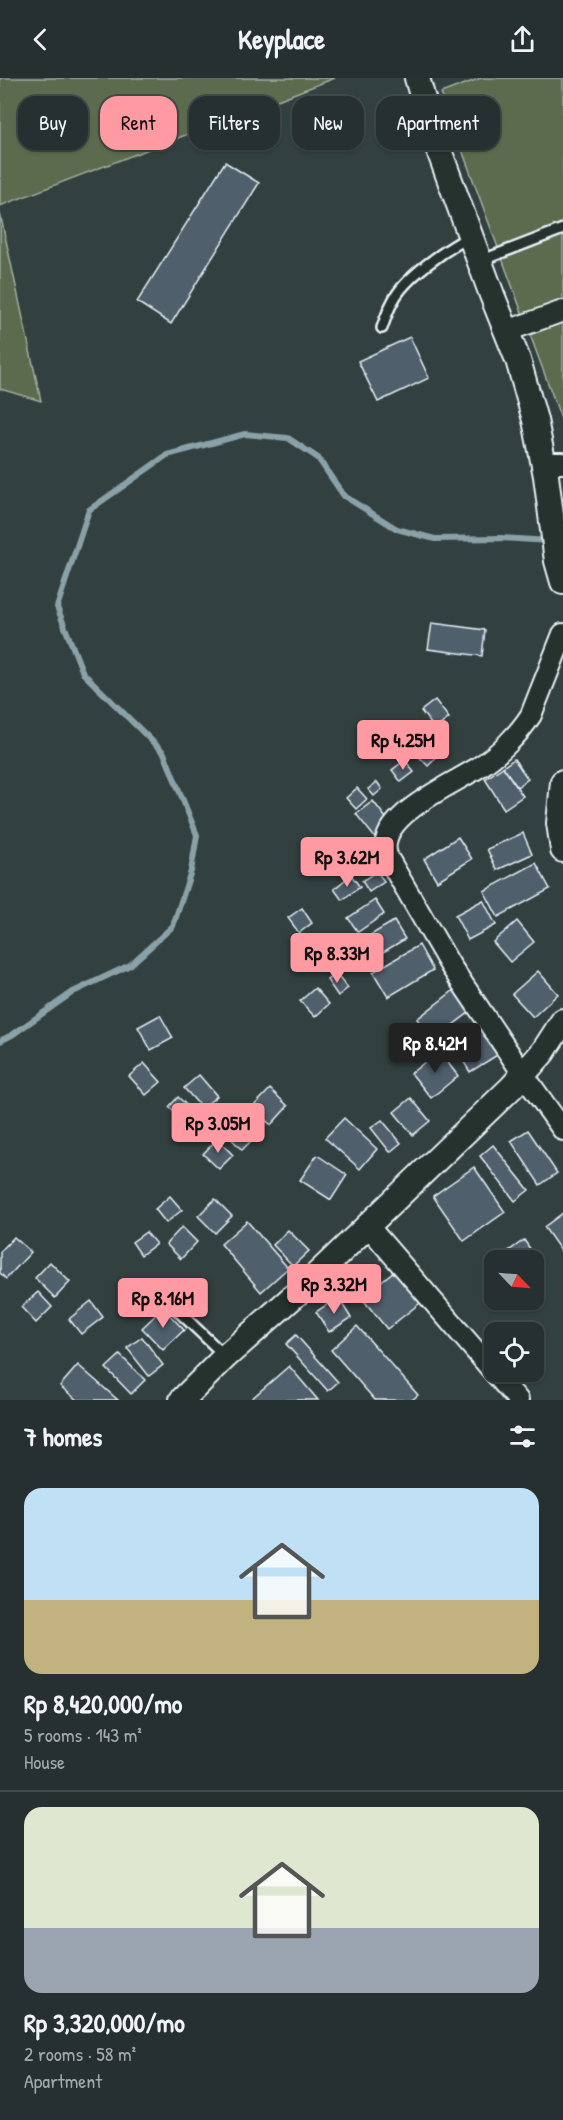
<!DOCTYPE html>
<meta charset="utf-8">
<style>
body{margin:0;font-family:"Patrick Hand",sans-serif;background:#2e3838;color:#f1f3f6;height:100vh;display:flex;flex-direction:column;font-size:22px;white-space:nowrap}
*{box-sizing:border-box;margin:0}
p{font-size:20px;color:#a4a9ab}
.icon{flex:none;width:33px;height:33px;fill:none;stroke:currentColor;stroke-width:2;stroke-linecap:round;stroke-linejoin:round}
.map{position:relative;height:1322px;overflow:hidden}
.side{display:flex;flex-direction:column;background:#263030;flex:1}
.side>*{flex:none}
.guide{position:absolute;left:18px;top:18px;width:528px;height:54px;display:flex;gap:12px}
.needle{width:39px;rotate:115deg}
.buttons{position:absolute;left:484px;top:1172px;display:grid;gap:12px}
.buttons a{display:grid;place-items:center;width:60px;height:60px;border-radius:12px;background:#263030;box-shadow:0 2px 4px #0004,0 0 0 2px #424b4c;font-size:30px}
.price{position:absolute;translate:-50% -51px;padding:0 14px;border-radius:6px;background:#ff9aa2;color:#111;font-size:20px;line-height:39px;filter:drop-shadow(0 2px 3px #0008)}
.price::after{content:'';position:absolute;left:50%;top:36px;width:18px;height:14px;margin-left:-9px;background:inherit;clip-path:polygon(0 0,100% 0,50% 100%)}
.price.active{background:#222;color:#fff}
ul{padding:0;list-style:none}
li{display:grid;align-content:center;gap:12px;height:318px;padding:0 24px}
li+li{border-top:2px solid #424b4c}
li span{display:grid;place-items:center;height:186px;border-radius:18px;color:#555}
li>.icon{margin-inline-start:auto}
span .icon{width:108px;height:108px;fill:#fffc;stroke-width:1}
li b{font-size:26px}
h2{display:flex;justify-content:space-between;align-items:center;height:72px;padding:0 24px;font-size:26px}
.tag{padding:0 21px;border-radius:18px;background:#263030;box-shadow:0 2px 4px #0004,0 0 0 2px #424b4c;font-size:21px;line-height:54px}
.tag.active{background:#ff9aa2;color:#111}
header{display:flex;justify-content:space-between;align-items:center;height:78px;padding:0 24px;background:#263030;font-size:27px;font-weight:700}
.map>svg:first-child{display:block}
</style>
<header><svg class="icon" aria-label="back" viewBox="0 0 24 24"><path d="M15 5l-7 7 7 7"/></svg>Keyplace<svg class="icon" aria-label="share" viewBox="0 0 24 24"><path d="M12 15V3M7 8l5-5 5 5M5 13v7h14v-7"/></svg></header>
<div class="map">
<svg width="563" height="1322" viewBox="0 0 563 1322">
<rect width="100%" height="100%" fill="#324040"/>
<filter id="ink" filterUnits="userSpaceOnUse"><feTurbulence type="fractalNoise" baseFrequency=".0167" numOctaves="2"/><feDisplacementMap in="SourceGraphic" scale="12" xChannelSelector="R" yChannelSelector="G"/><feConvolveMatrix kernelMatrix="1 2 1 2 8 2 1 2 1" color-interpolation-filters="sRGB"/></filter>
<g filter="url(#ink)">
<!-- green -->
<g fill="#5b6b4e" stroke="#a2aea3" stroke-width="1.5">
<polygon points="0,0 335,0 0,128"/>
<polygon points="481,0 563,0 563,346 441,15"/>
<polygon points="0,135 41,323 0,311"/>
</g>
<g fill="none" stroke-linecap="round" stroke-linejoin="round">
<!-- stream -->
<polyline stroke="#8aa1a8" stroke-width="6" points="0,963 12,957 73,914 130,887 173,848 191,793 197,757 164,675 83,595 57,529 89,432 167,377 245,356 288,360 318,380 344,418 397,451 435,461 501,460 550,463"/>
</g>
<!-- building -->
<g fill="#4f5f6c" stroke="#e8f1f8" stroke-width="1.5">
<polygon points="225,84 259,105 171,246 137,224"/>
<polygon points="410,259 429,300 378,324 358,283"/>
<polygon points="432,545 485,552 482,578 428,571"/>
<polygon points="435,622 449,640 435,651 421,633"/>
<polygon points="421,649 443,673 428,688 405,664"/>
<polygon points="391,655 400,668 382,680 373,667"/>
<polygon points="514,681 528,701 517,709 503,689"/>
<polygon points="405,682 414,694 401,704 392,692"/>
<polygon points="503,689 523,718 504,731 485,701"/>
<polygon points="377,704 382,711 374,718 368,711"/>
<polygon points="357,710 367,721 356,731 346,720"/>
<polygon points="373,723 392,748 376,761 356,736"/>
<polygon points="523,755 532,776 497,792 487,771"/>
<polygon points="458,759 472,781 437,803 424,781"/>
<polygon points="536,785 550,811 498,839 484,813"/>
<polygon points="377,793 384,804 369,814 362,803"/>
<polygon points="351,797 360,809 342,822 334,811"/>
<polygon points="375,822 384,836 358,854 348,840"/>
<polygon points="483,822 496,847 468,862 455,837"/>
<polygon points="302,830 312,845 299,855 288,840"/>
<polygon points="394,843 405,861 375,879 364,861"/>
<polygon points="517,843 534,864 510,884 493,864"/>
<polygon points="319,865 334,887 326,892 311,870"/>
<polygon points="419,867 433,892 388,919 373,894"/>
<polygon points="538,893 558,916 533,939 512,916"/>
<polygon points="336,895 348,910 338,918 327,902"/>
<polygon points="458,909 474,931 433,962 417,941"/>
<polygon points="315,910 329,926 315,939 300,923"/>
<polygon points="160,937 173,960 151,972 138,949"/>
<polygon points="482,947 499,976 470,994 452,965"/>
<polygon points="439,973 458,998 431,1020 411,995"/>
<polygon points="144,985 161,1004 146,1017 129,998"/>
<polygon points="199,997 217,1018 202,1030 184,1010"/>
<polygon points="270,1011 288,1028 271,1047 252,1030"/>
<polygon points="178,1019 197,1037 188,1047 169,1029"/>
<polygon points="411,1020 430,1043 413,1057 394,1034"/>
<polygon points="241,1040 257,1057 242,1072 226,1055"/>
<polygon points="344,1040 377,1071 360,1091 325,1060"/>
<polygon points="382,1042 401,1065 390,1074 371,1050"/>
<polygon points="528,1052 557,1095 540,1107 511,1063"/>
<polygon points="217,1061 233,1077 219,1091 203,1076"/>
<polygon points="493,1067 529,1112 515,1123 480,1078"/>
<polygon points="317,1077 347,1097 331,1122 300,1102"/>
<polygon points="474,1089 505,1134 464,1163 433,1118"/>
<polygon points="170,1118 182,1132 166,1145 155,1131"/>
<polygon points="215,1121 232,1138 215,1155 198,1138"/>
<polygon points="563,1135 563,1176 544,1149"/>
<polygon points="247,1143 288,1190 261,1214 221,1166"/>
<polygon points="182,1149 197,1164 181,1181 166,1166"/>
<polygon points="288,1152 309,1173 293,1188 273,1167"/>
<polygon points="146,1154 156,1166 141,1177 132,1164"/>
<polygon points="14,1159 31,1174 6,1201 0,1195 0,1174"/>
<polygon points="524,1162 542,1188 534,1194 534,1182 496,1182"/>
<polygon points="50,1184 70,1204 55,1220 35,1200"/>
<polygon points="398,1190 424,1222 387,1251 361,1219"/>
<polygon points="38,1214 52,1229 36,1245 21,1229"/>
<polygon points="338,1219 351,1240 329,1254 316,1234"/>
<polygon points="91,1223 103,1239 81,1256 69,1241"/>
<polygon points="163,1230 184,1252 163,1272 142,1250"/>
<polygon points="357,1248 418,1317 412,1322 375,1322 331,1272"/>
<polygon points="296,1257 338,1304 328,1313 286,1266"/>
<polygon points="142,1259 163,1287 149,1298 127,1270"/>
<polygon points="120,1277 145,1302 131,1316 106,1290"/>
<polygon points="78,1287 118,1322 77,1322 60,1308"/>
<polygon points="289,1288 318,1322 250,1322"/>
</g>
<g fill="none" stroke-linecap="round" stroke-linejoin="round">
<!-- service casing -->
<g stroke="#e8f1f8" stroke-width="14">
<g id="service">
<polyline points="480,183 563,151"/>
<path d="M382,250c3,-9 6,-18 11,-27 12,-24 52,-51 76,-64"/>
<polyline points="151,1207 224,1277"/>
</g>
</g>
<!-- minor casing -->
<g stroke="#e8f1f8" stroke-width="24">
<g id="minor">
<polyline points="507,253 563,233"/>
<polyline points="544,385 563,385"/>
<path d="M563,556l-32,81c-12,19 -33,40 -52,52 -25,17 -109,51 -91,91l62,107 73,109 40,56"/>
<polyline points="368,1148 518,1322"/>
</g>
</g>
<!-- tertiary casing -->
<g stroke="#e8f1f8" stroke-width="28">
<g id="tertiary">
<polyline points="417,0 433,56 492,217 518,282 535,342 546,398 557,483 563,504"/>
<polyline points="563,704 559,745 563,772"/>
<polyline points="182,1322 225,1279 303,1210 512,1009 543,974 563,943"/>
</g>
</g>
<!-- service -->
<use href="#service" stroke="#26332d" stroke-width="9"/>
<!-- minor -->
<use href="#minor" stroke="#26332d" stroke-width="20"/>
<!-- tertiary -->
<use href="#tertiary" stroke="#26332d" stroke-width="24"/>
</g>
</g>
</svg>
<div class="buttons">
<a><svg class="needle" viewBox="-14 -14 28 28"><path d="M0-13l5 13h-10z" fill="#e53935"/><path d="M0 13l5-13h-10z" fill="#a4a9ab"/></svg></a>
<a><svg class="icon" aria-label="locate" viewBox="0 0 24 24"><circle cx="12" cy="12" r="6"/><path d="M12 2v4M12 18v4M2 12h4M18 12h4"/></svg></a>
</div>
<b class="price" style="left:403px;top:693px">Rp 4.25M</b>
<b class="price" style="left:347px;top:810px">Rp 3.62M</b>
<b class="price" style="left:337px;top:906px">Rp 8.33M</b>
<b class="price active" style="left:435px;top:996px">Rp 8.42M</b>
<b class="price" style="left:218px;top:1076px">Rp 3.05M</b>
<b class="price" style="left:334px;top:1237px">Rp 3.32M</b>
<b class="price" style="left:163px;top:1251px">Rp 8.16M</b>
<div class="guide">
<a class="tag">Buy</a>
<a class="tag active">Rent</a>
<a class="tag">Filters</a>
<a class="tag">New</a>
<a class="tag">Apartment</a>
</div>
</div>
<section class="side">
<h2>7 homes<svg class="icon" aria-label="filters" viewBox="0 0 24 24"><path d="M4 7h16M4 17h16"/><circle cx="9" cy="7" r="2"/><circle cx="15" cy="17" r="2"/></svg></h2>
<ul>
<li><span style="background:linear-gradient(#bfe0f5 60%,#c2b280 0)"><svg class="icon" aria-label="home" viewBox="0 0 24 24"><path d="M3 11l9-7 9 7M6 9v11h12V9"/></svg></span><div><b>Rp 8,420,000/mo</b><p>5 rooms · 143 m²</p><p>House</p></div></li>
<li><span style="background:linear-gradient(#dfe7d0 65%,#9aa5b1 0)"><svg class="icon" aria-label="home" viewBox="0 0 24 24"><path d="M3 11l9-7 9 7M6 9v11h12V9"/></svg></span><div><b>Rp 3,320,000/mo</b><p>2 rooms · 58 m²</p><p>Apartment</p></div></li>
</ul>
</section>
